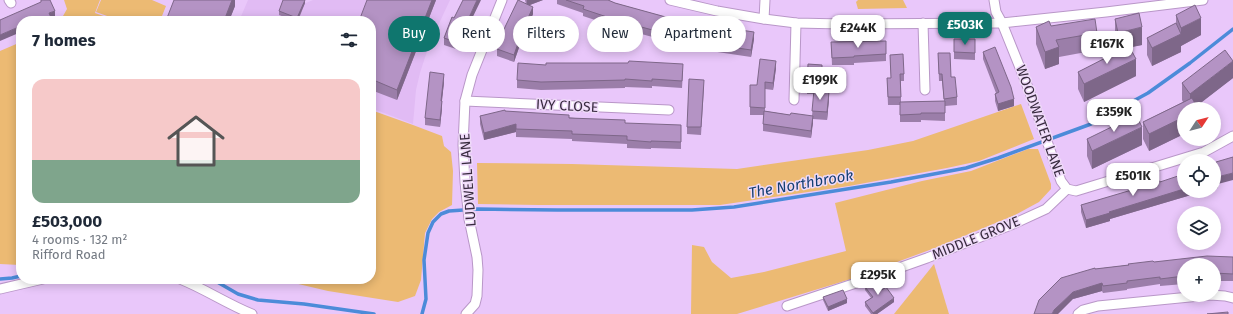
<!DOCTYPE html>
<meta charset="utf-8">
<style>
body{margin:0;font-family:"Fira Sans",sans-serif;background:#f2f2f3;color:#1f2937;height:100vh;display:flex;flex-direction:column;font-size:15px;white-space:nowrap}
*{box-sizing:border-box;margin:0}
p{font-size:13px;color:#747a83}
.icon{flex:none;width:22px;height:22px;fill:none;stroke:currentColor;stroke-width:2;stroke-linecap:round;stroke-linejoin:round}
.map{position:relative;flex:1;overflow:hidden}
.side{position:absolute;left:16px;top:16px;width:360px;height:268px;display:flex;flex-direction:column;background:#fff;border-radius:16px;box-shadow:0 2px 10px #0003}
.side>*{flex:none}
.top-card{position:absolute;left:388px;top:16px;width:380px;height:36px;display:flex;gap:8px}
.needle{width:26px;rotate:54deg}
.controls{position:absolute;left:1177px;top:102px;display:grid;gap:8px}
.controls a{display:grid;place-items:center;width:44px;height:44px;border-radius:50%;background:#fff;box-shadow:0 2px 10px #0003;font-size:20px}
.price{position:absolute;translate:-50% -34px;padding:0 9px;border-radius:8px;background:#fff;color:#222;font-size:13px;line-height:26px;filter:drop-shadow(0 1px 2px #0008)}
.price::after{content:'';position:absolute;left:50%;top:24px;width:12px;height:9px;margin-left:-6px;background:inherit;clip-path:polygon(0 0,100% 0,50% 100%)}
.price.selected{background:#0f766e;color:#fff}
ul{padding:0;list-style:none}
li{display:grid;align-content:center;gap:8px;height:212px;padding:0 16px}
li span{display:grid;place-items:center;height:124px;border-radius:12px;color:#555}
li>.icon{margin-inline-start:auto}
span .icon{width:72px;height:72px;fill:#fffc;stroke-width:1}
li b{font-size:17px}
h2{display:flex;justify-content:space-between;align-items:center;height:48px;padding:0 16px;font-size:17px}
.chip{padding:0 14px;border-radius:18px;background:#fff;box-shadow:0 2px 10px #0003;font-size:14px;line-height:36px}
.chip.selected{background:#0f766e;color:#fff}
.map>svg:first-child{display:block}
</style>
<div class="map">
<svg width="1233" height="314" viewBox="0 0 1233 314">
<rect width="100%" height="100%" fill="#e9c7fa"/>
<!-- built -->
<polygon fill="#e1bbf4" points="248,0 299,0 306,3 313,0 450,0 429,45 420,73 416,90 413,124 371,108 371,21 239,21"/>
<!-- green -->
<g fill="#ecba73">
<polygon points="64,0 100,0 95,13 118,21 65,21 63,16 67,9"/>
<polygon points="101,0 152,0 166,6 160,21 121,21 96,12"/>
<polygon points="858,0 903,0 907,8 858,9 856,2"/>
<polygon points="21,42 21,265 20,265 0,264 0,51"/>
<polygon points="1021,104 1034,139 979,161 947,168 849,186 720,205 539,205 478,204 477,163 572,164 737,169 868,150 913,141"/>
<polygon points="371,110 413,125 442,136 444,146 451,152 453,171 452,205 439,212 432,219 425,233 421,280 415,296 398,302 328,291 277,279 371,279"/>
<polygon points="1028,149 1038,149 1051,184 1051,189 1039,202 1015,215 935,248 851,279 737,314 691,314 692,245 704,247 712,262 731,278 764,272 846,251 835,203 922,181 971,171"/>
<polygon points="934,264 949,314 894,314"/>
</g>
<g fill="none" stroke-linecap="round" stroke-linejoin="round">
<!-- stream -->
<g stroke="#4c8bd9" stroke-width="3.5">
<polyline points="0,279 12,278 21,276"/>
<polyline points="212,279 238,294 258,300 304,304 374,314"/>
<polyline points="422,314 426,299 424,260 428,233 433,222 441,214 449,211 478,209 557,210 692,210 734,207 891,182 966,168 998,158 1091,124 1148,93 1190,63 1233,29"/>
</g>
<!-- street casing -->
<g stroke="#b997c8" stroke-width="11">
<g id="street">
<polyline points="9,0 11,3"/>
<polyline points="670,0 717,11 764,19 796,23 842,24 1002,23 1106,12 1203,0"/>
<polyline points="994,0 996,12 1002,23 1029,90 1061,181 1067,189 1076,191 1204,152 1233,136"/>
<polyline points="764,19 765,0"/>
<polyline points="923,23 925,90"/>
<polyline points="794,100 796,23"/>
<polyline points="465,101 669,110"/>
<path d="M180,279c25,10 47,25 72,35"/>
<polyline points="0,289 43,279"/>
<polyline points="787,306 865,280 927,258 1011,225 1046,209 1067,189"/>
<polyline points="466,314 475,304 477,296 478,270 477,257 469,219 465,182 463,145 465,101 472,75 502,0"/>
<polyline points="1078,314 1083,310 1098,306 1210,295 1225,296 1233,298"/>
</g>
</g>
<!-- street -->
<use href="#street" stroke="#fff" stroke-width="9"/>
</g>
<!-- wall -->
<g fill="#9b7ea9">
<polygon points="235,0 235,6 229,21 167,21 167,18"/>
<polygon points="367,0 436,0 397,100 371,90 371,21"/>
<polygon points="525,0 543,0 530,5 533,14 523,37 523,36 514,62 497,56 497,49 526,4"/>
<polygon points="557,0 608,0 615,3 673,19 754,39 751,57 697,49 634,32 634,33 583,16 583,13 557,4"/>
<polygon points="305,3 298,21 295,21 279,15 279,11"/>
<polygon points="1176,15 1201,35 1181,46 1181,52 1152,66 1147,55 1147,38 1176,24"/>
<polygon points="454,18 467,29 459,50 444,45 444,38"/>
<polygon points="1115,19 1142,45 1130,47 1136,76 1084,102 1078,89 1078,72 1125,48 1118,50 1115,36"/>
<polygon points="1051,26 1097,33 1097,50 1059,57 1059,64 1045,69 1036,44 1036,27"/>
<polygon points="954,39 975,39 975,60 954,59"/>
<polygon points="831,42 886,54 886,61 854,63 854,65 832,65"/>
<polygon points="983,52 1014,106 998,111 995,101 995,94 996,93 983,59"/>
<polygon points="938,53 951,77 957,97 957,105 945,106 945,121 921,120 921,122 900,122 900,105 888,105 887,78 891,78 890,55 904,74 904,81 901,81 901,102 944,101 942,81 939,81"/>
<polygon points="808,64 822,65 822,91 829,99 827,120 813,119 811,138 763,131 763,124 764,115 750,115 750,107 757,85 776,68 773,90 765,89 765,111 790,115 812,116 814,94 807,94"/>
<polygon points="683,71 682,88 652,86 652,88 625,87 625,88 541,90 517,88 517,80"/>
<polygon points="1233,78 1196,106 1184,109 1184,134 1149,151 1143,139 1143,122 1183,102 1182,100 1182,83"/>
<polygon points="444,82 442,101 442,108 440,127 425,125 425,118"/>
<polygon points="704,87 701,135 687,134 687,127"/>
<polygon points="505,111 625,123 681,133 681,149 651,148 651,149 627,148 627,144 572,141 572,139 516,137 516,132 484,140 480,124 480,116"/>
<polygon points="1087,139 1142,145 1092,169 1087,156"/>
<polygon points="1160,182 1184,191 1207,191 1191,195 1110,219 1110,221 1086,228 1081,212 1081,205 1135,190 1135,188"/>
<polygon points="1233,257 1233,281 1214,281 1214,265 1184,265 1184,284 1160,286 1160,284 1127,289 1127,290 1103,293 1102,291 1073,299 1095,269 1154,262"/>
<polygon points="865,287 882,290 894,302 877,314 871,314 865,306 865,302 871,298 865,290"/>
<polygon points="823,297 847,303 828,311 823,300"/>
</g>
<!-- shaded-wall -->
<g fill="#7e6789">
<polygon points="232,0 235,0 235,6 229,21 224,21"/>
<polygon points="305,0 305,3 297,21 297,18"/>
<polygon points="432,0 436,0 397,100 397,90"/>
<polygon points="477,0 481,0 467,29 459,50 459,43 467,22"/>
<polygon points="527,0 543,0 527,6"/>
<polygon points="533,7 533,14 523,37 523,29"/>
<polygon points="55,11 55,16 49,19 49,13"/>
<polygon points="1201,18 1201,35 1181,46 1181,52 1152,66 1152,48 1181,34 1181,28"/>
<polygon points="38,19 38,21 32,21"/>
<polygon points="21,26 21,32 0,41 0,35"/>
<polygon points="1142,27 1142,45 1118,50 1118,33"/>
<polygon points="523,29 523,36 514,62 514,55"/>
<polygon points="754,32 754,39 751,57 751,50"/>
<polygon points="1059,47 1059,64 1045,69 1045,52"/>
<polygon points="1136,59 1136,76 1084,102 1084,84"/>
<polygon points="776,61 776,68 773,90 773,83"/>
<polygon points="1233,61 1233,78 1193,109 1190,109 1190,94"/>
<polygon points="444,74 444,82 441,108 441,101"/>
<polygon points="829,92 829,99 827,120 827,112"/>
<polygon points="1014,99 1014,106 998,111 998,104"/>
<polygon points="442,101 442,108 440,127 440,120"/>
<polygon points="813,116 813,123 811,138 811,131"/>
<polygon points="1184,117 1184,134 1149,151 1149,134"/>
<polygon points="516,124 516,132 484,140 484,133"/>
<polygon points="1142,127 1142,145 1092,169 1092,151"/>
<polygon points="1233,173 1233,180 1218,184 1218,188 1214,189 1214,182 1217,177"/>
<polygon points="1184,189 1184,191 1207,191 1191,195 1110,219 1110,221 1086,228 1086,220 1109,212"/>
<polygon points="1102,283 1102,291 1073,299 1058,314 1052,314 1054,310 1073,292"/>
<polygon points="894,298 894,302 877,314 873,314 873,313"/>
<polygon points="847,299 847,303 828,311 828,307"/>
</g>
<!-- building -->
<g fill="#b493c4" stroke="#7e6789">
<polygon points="41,0 50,0 55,11 49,13 52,20 51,21 39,21 38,19 32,21 21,21 21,26 0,35 0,20 41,2"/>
<polygon points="174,0 232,0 224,21 175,21 167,18"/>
<polygon points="283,0 305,0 297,18 279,11"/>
<polygon points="367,0 432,0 397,90 371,79 374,70 371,69 371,21 359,21"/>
<polygon points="463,0 477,0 467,22 459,43 444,38 452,17 454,18"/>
<polygon points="518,0 533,7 523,29 514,55 497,49 505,27"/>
<polygon points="566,0 608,0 615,3 673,19 699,25 700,24 754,32 751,50 697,42 634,25 634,26 583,9 584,6"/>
<polygon points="1195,5 1201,18 1181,28 1176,15"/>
<polygon points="1139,13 1142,27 1118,33 1115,19"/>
<polygon points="1095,19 1097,33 1056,40 1059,47 1045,52 1036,27 1049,21 1051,26"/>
<polygon points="1176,23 1181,34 1152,48 1147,38"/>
<polygon points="954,39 975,39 975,53 954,52"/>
<polygon points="886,41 886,54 854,56 854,57 832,58 831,42"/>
<polygon points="1129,46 1136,59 1084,84 1078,72"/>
<polygon points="995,47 1011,87 1014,99 998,104 995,94 999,92 983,52"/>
<polygon points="1225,50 1233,61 1190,94 1182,83"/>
<polygon points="938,53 950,53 951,77 955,77 957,97 944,99 942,74 939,74"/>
<polygon points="903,54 904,74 900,74 901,97 888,97 887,78 891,78 890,55"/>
<polygon points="760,59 776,61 773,83 765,82 765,108 750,107 750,85 757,85"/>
<polygon points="629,61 683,64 682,81 652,79 652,81 625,79 625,80 541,82 517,80 518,63 546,65 546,63 628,63"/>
<polygon points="808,64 822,65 822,87 807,87"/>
<polygon points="430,72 444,74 441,101 442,101 440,120 425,118"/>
<polygon points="689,79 704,80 701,127 687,127"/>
<polygon points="814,90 829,92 827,112 812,111"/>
<polygon points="1192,98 1198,109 1184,109 1184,117 1149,134 1143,122"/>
<polygon points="945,101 945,113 921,113 921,114 900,115 900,102"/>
<polygon points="505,110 505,111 569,115 569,118 625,120 625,123 681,125 681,142 651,141 651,142 627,140 627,136 572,134 572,131 516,129 516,124 484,133 480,116"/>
<polygon points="764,111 790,115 791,113 813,116 811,131 763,124"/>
<polygon points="1136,115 1142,127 1092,151 1087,139"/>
<polygon points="1233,157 1233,173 1217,177 1218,181 1214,182 1214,166 1217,166 1216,162"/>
<polygon points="1184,174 1184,189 1109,212 1110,213 1086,220 1081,205 1135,189 1135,188 1160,181 1160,182"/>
<polygon points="1207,256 1233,257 1233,274 1214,273 1214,265 1184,265 1184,276 1160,279 1160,277 1127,281 1127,283 1103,286 1102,283 1073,292 1054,310 1052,314 1034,314 1039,300 1061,278 1095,268 1095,269 1129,265 1128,264 1153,261 1154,262"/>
<polygon points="874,279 882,290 886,287 894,298 873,313 865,302 873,297 865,287"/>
<polygon points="843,290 847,299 828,307 823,297"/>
<polygon points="1228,312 1228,314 1207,314"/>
</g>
<g text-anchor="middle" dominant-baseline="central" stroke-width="3" stroke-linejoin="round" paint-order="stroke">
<!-- street labels -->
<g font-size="14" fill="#382b3f" stroke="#efdaf9">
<text transform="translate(567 106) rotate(3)">IVY CLOSE</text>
<text transform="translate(1040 121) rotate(70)">WOODWATER LANE</text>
<text transform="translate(468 180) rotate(-94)">LUDWELL LANE</text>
<text transform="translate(976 238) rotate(-22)">MIDDLE GROVE</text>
</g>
<!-- water labels -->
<g font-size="15" font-style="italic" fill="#143f72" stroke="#efdaf9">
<text transform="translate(801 184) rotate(-10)">The Northbrook</text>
</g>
</g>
</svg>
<div class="controls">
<a><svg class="needle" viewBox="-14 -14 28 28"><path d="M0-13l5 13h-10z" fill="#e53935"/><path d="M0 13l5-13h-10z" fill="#747a83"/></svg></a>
<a><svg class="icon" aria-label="locate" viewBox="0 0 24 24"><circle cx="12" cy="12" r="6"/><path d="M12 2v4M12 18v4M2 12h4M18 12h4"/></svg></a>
<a><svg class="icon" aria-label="layers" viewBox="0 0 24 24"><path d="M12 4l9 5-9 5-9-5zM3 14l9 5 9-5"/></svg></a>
<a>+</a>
</div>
<b class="price selected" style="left:965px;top:46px">£503K</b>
<b class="price" style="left:858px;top:49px">£244K</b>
<b class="price" style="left:1107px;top:65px">£167K</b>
<b class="price" style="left:820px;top:101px">£199K</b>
<b class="price" style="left:1114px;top:133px">£359K</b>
<b class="price" style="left:1133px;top:197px">£501K</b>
<b class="price" style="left:878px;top:296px">£295K</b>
<div class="top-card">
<a class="chip selected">Buy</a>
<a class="chip">Rent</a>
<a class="chip">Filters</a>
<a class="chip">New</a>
<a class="chip">Apartment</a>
</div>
<section class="side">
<h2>7 homes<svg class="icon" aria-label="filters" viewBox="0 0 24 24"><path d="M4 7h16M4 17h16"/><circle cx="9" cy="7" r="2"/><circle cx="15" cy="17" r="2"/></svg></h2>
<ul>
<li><span style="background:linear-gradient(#f6c9c9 65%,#7fa58c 0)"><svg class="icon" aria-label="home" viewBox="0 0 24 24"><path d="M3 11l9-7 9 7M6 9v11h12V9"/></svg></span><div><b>£503,000</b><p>4 rooms · 132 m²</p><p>Rifford Road</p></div></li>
</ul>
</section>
</div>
